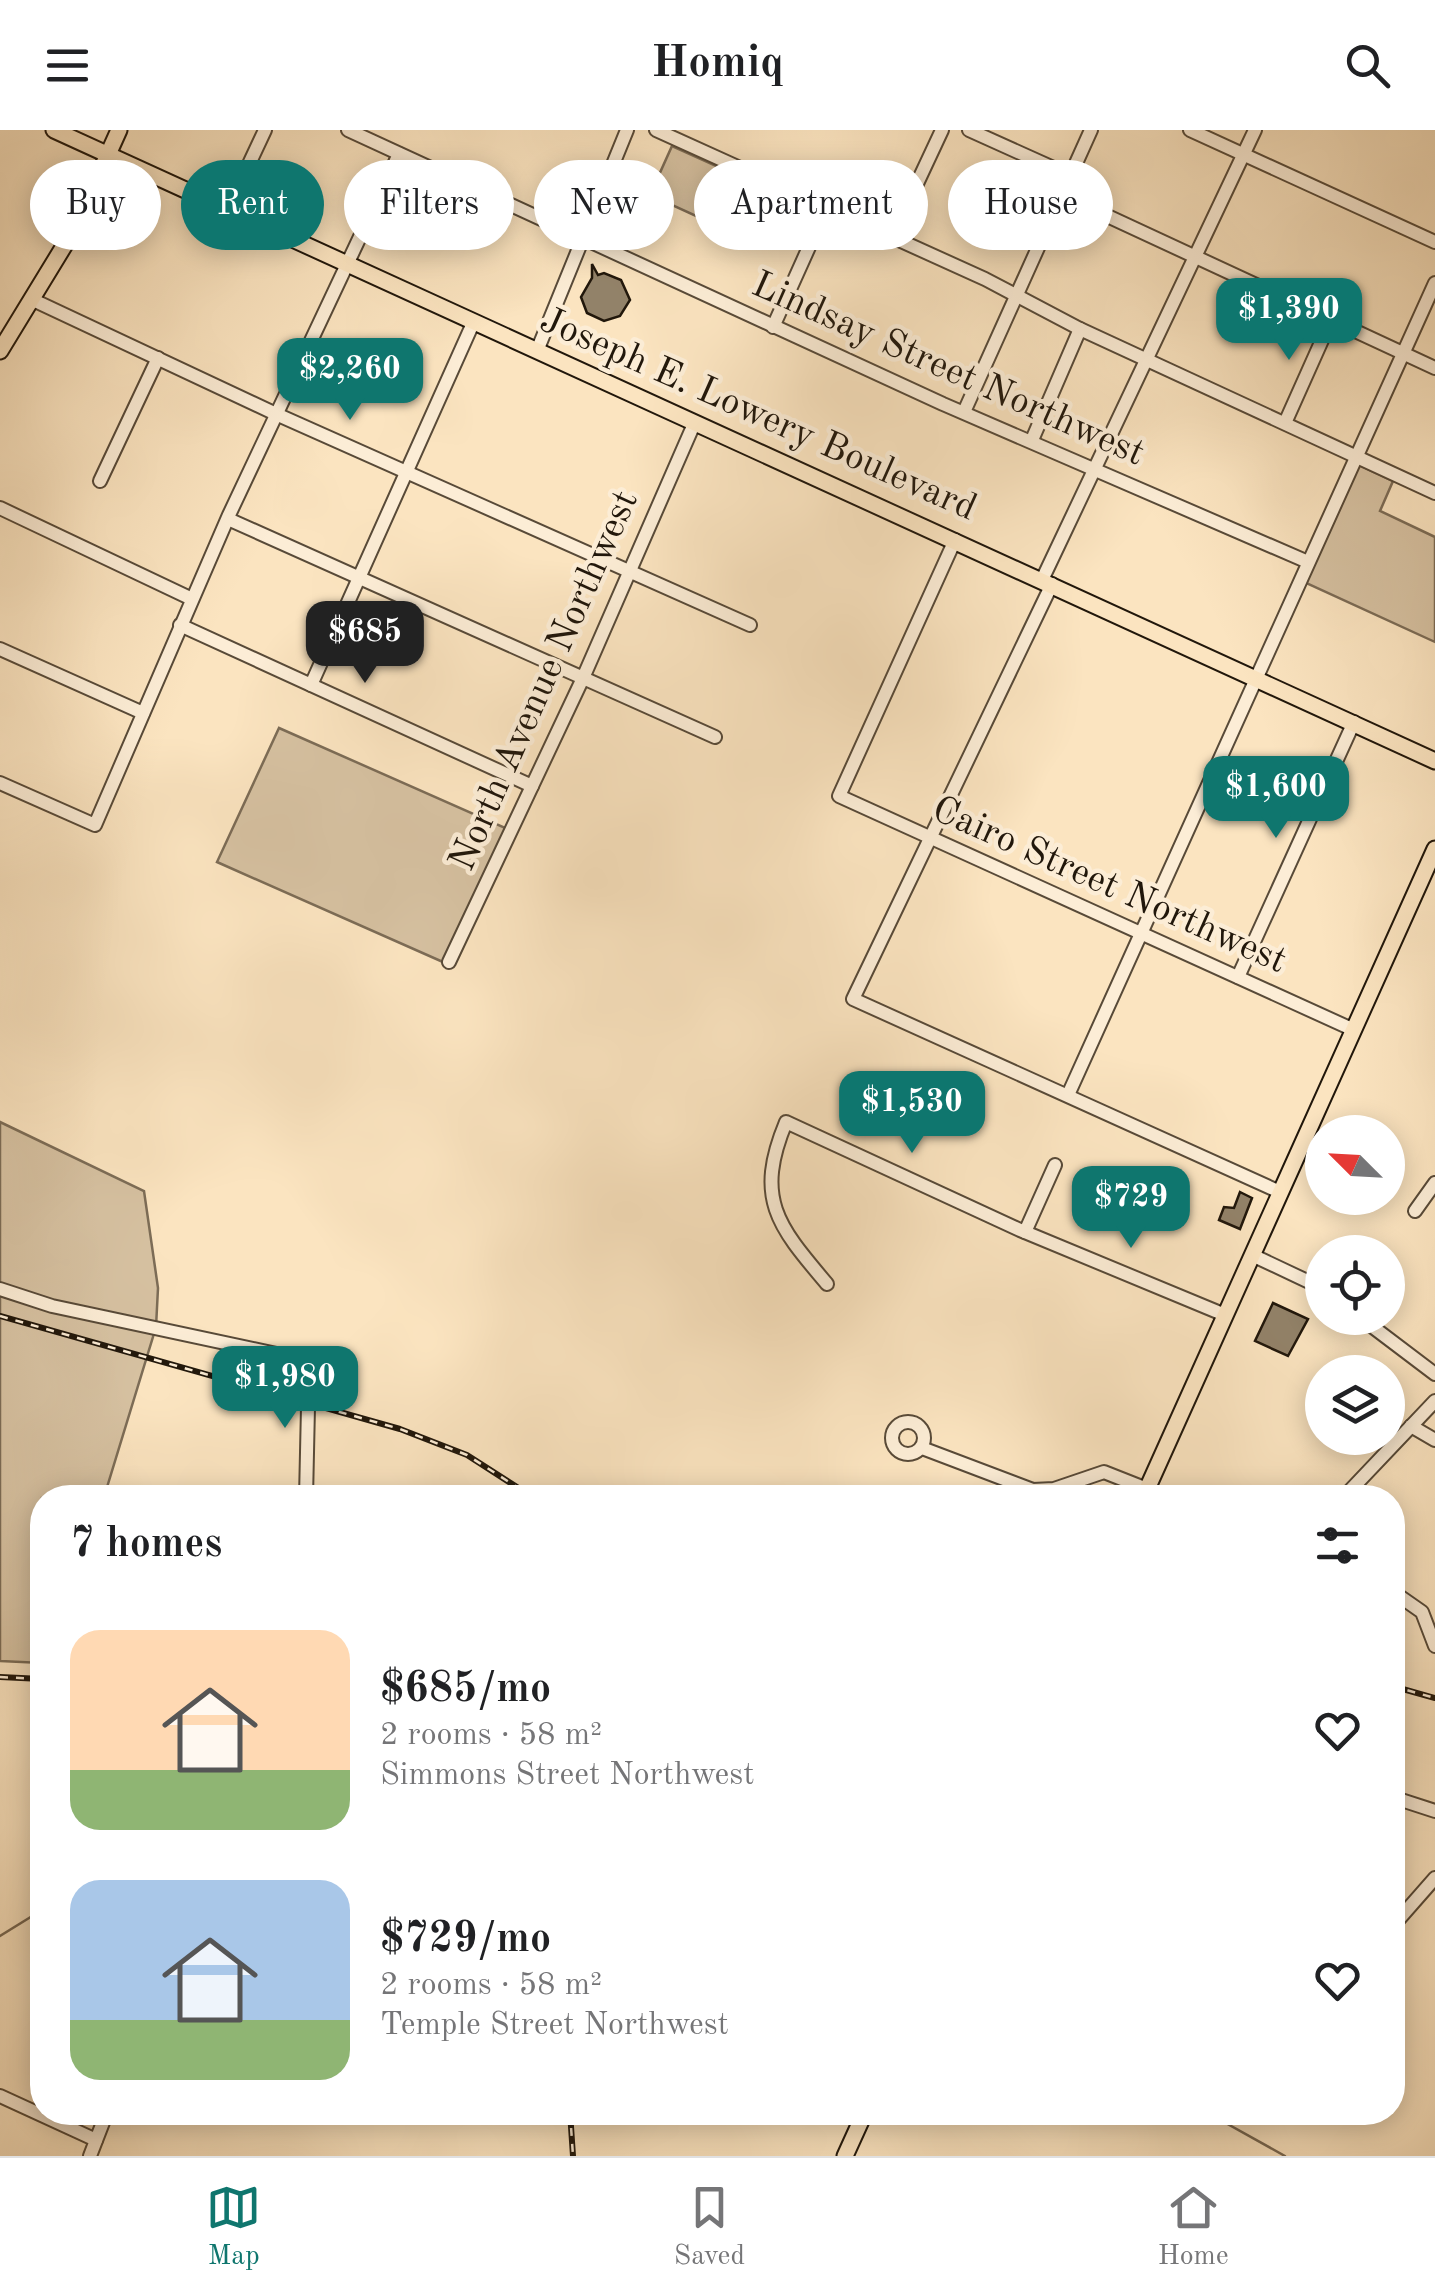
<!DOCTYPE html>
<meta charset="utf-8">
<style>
body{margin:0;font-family:"Old Standard TT",serif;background:#f2f2f2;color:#202124;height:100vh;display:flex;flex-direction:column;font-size:38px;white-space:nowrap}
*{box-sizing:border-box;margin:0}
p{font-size:32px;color:#757577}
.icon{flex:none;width:55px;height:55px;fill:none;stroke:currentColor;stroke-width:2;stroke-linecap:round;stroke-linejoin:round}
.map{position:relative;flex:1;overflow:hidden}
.side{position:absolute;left:30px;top:1355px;width:1375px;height:640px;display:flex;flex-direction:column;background:#fff;border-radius:40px;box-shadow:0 5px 25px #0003}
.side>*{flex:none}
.banner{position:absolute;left:30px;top:30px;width:1375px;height:90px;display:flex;gap:20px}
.needle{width:65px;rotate:294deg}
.controls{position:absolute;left:1305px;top:985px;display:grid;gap:20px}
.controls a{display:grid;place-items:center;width:100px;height:100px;border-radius:50%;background:#fff;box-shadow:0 5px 25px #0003;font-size:50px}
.price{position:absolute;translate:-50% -85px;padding:0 22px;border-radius:20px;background:#0f766e;color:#fff;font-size:32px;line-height:65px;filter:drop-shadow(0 2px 5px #0008)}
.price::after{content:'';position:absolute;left:50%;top:60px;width:30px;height:22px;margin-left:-15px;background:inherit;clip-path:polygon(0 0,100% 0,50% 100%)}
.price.selected{background:#222;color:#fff}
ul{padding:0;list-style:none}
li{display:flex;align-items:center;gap:30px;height:250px;padding:0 40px}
li span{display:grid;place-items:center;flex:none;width:280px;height:200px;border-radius:30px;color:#555}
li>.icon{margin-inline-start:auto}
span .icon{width:120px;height:120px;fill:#fffc;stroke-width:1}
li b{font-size:42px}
h2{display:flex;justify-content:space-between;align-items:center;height:120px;padding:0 40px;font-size:42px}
.chip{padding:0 35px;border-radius:45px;background:#fff;box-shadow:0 5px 25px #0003;font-size:35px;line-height:90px}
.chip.selected{background:#0f766e;color:#fff}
header{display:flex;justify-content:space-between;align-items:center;height:130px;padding:0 40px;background:#fff;font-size:45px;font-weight:800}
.tab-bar{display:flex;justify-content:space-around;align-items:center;height:140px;border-top:2px solid #e0e0e0;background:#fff;font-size:28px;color:#757577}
.tab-bar a{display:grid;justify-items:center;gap:5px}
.tab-bar .selected{color:#0f766e}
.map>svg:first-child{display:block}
</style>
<header><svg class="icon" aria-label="menu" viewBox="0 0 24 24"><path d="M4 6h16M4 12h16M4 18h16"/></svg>Homiq<svg class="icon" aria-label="search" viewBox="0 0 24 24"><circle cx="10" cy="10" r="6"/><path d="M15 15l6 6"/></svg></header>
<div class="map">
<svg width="1435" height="2026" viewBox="0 0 1435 2026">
<rect width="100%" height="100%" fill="#fbe4c0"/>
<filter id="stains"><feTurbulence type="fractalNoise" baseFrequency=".002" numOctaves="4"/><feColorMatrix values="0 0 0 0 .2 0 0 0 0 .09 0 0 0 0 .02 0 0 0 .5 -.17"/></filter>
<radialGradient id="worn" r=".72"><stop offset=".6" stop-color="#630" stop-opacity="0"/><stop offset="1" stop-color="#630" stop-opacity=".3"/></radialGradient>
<!-- green -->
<g fill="#d6c1a1" stroke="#7c6c56" stroke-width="2.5">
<polygon points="672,16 763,57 742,107 650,65"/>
<polygon points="1359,335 1393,351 1380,381 1435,407 1435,512 1306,453"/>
<polygon points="279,598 512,701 452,836 217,732"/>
<polygon points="0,992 144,1061 158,1158 156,1197 104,1367 42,1368 42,1533 0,1531"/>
</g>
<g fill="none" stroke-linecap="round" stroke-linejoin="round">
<!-- stream -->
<g stroke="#776852" stroke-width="2.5">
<polyline points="0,1806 42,1780"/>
<polyline points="1206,1982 1285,2026"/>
</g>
</g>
<!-- building -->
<g fill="#928269" stroke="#21170b" stroke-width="2.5">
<polygon points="592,134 598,145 604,143 621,150 630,170 620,186 604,191 587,183 581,167 592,148"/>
<polygon points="1240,1062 1252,1068 1240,1099 1219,1090 1224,1077 1234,1078"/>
<polygon points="1273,1173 1308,1189 1288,1226 1255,1211"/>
</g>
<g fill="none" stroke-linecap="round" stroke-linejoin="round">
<!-- minor casing -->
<g stroke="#584a38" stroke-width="16">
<g id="minor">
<polyline points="348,0 943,274 1308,432"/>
<polyline points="656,0 985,149 1080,199 1435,363"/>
<polyline points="969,0 1069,45"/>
<polyline points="1190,0 1435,112"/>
<polyline points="1060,64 1435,238"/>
<polyline points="228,79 265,0"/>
<polyline points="892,107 942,0"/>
<polyline points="31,169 276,284 750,495"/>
<polyline points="773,197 827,77"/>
<polyline points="537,221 627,0"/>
<polyline points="964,282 1091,0"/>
<polyline points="1285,293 1331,190"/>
<polyline points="1032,310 1080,199"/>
<polyline points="100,351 158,228"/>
<polyline points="0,378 192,469"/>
<polyline points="228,389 715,607"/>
<polyline points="955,410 839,666 1354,900"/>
<polyline points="1042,450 1255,0"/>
<polyline points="1052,454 853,869 1280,1062"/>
<polyline points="180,495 532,656"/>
<polyline points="0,519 143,583"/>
<polyline points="311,555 474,191"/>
<polyline points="0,653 95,695 229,385 399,24"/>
<polyline points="449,832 583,548 694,294"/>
<polyline points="1238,847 1354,592"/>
<polyline points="1068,965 1435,153"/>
<polyline points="1415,1081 1435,1053"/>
<polyline points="1025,1102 1055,1035"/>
<polyline points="1252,1125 1322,1158"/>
<path d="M827,1154c-49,-58 -73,-85 -41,-162l234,108 205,85"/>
<polyline points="0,1159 52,1176 309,1231 306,1368"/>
<polyline points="1361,1188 1435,1244"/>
<circle cx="908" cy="1308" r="16"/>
<polyline points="1411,1296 1435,1310"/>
<polyline points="922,1318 1033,1360 1054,1359 1104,1342 1147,1359"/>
<polyline points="1343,1368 1435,1271"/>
<polyline points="1392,1461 1422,1482 1435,1516"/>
<polyline points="1392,1667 1435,1681"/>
<polyline points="1392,1797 1435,1748"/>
<polyline points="0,1966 96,2010"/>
<polyline points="844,1982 862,1989"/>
<polyline points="90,2026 107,1982"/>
</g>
</g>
<!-- major casing -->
<g stroke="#21170b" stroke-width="19">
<g id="major">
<polyline points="54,0 1435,631"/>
<polyline points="0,221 75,98 119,0"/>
<polyline points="1143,1368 1435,719"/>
<polyline points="845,2026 865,1982"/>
</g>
</g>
<!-- minor -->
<use href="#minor" stroke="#fcedd6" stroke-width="12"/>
<!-- major -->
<use href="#major" stroke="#fbe4c0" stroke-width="15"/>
<!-- rail casing -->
<g stroke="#21170b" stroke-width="6">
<g id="rail">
<polyline points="0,1186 400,1299 467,1325 534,1368"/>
<polyline points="0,1547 42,1549"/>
<polyline points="1392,1556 1435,1568"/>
<polyline points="570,1982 573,2026"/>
</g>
</g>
<!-- rail -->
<use href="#rail" stroke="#fcedd6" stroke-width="2.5" stroke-dasharray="8" stroke-linecap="butt"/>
</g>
<g text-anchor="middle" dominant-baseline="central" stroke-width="9" stroke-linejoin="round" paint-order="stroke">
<!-- street labels -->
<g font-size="38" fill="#21170b" stroke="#fcedd6">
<text transform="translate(948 240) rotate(24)">Lindsay Street Northwest</text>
<text transform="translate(758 285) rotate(24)">Joseph E. Lowery Boulevard</text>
<text transform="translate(545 551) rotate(-66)">North Avenue Northwest</text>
<text transform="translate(1109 756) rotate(24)">Cairo Street Northwest</text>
</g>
</g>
<rect width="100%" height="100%" filter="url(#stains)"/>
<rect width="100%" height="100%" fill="url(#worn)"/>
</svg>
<div class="controls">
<a><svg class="needle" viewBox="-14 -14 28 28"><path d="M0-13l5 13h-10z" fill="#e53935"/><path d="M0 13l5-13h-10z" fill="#757577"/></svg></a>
<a><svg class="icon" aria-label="locate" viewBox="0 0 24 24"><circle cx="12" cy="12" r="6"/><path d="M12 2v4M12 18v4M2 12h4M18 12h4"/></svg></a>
<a><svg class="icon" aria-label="layers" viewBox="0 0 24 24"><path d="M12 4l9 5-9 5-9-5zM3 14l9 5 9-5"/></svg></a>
</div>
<b class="price" style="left:1289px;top:233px">$1,390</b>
<b class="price" style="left:350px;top:293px">$2,260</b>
<b class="price selected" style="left:365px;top:556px">$685</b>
<b class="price" style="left:1276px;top:711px">$1,600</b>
<b class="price" style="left:912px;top:1026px">$1,530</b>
<b class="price" style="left:1131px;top:1121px">$729</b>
<b class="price" style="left:285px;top:1301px">$1,980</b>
<div class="banner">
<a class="chip">Buy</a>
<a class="chip selected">Rent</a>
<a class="chip">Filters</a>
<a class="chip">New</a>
<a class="chip">Apartment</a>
<a class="chip">House</a>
</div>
<section class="side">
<h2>7 homes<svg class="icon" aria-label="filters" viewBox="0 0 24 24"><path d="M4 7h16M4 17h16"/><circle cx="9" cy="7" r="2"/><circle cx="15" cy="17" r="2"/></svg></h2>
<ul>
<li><span style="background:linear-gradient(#ffd9b3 70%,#8fb573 0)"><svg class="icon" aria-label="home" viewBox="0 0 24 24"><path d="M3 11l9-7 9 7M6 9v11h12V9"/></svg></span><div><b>$685/mo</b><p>2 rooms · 58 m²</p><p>Simmons Street Northwest</p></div><svg class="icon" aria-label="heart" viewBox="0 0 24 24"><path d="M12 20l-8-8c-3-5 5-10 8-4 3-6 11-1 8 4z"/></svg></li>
<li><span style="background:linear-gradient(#a9c7e8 70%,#8fb573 0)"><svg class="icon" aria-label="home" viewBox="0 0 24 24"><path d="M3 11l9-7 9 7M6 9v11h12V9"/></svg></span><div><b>$729/mo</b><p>2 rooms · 58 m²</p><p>Temple Street Northwest</p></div><svg class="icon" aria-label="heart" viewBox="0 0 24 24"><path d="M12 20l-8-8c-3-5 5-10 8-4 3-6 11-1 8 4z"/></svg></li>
</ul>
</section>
</div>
<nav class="tab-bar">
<a class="selected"><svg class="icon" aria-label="map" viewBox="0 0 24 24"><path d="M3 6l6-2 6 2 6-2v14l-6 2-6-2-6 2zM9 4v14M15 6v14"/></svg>Map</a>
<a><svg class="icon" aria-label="saved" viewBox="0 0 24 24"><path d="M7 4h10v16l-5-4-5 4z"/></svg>Saved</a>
<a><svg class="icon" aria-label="home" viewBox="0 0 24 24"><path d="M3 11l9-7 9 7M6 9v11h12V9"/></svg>Home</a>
</nav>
